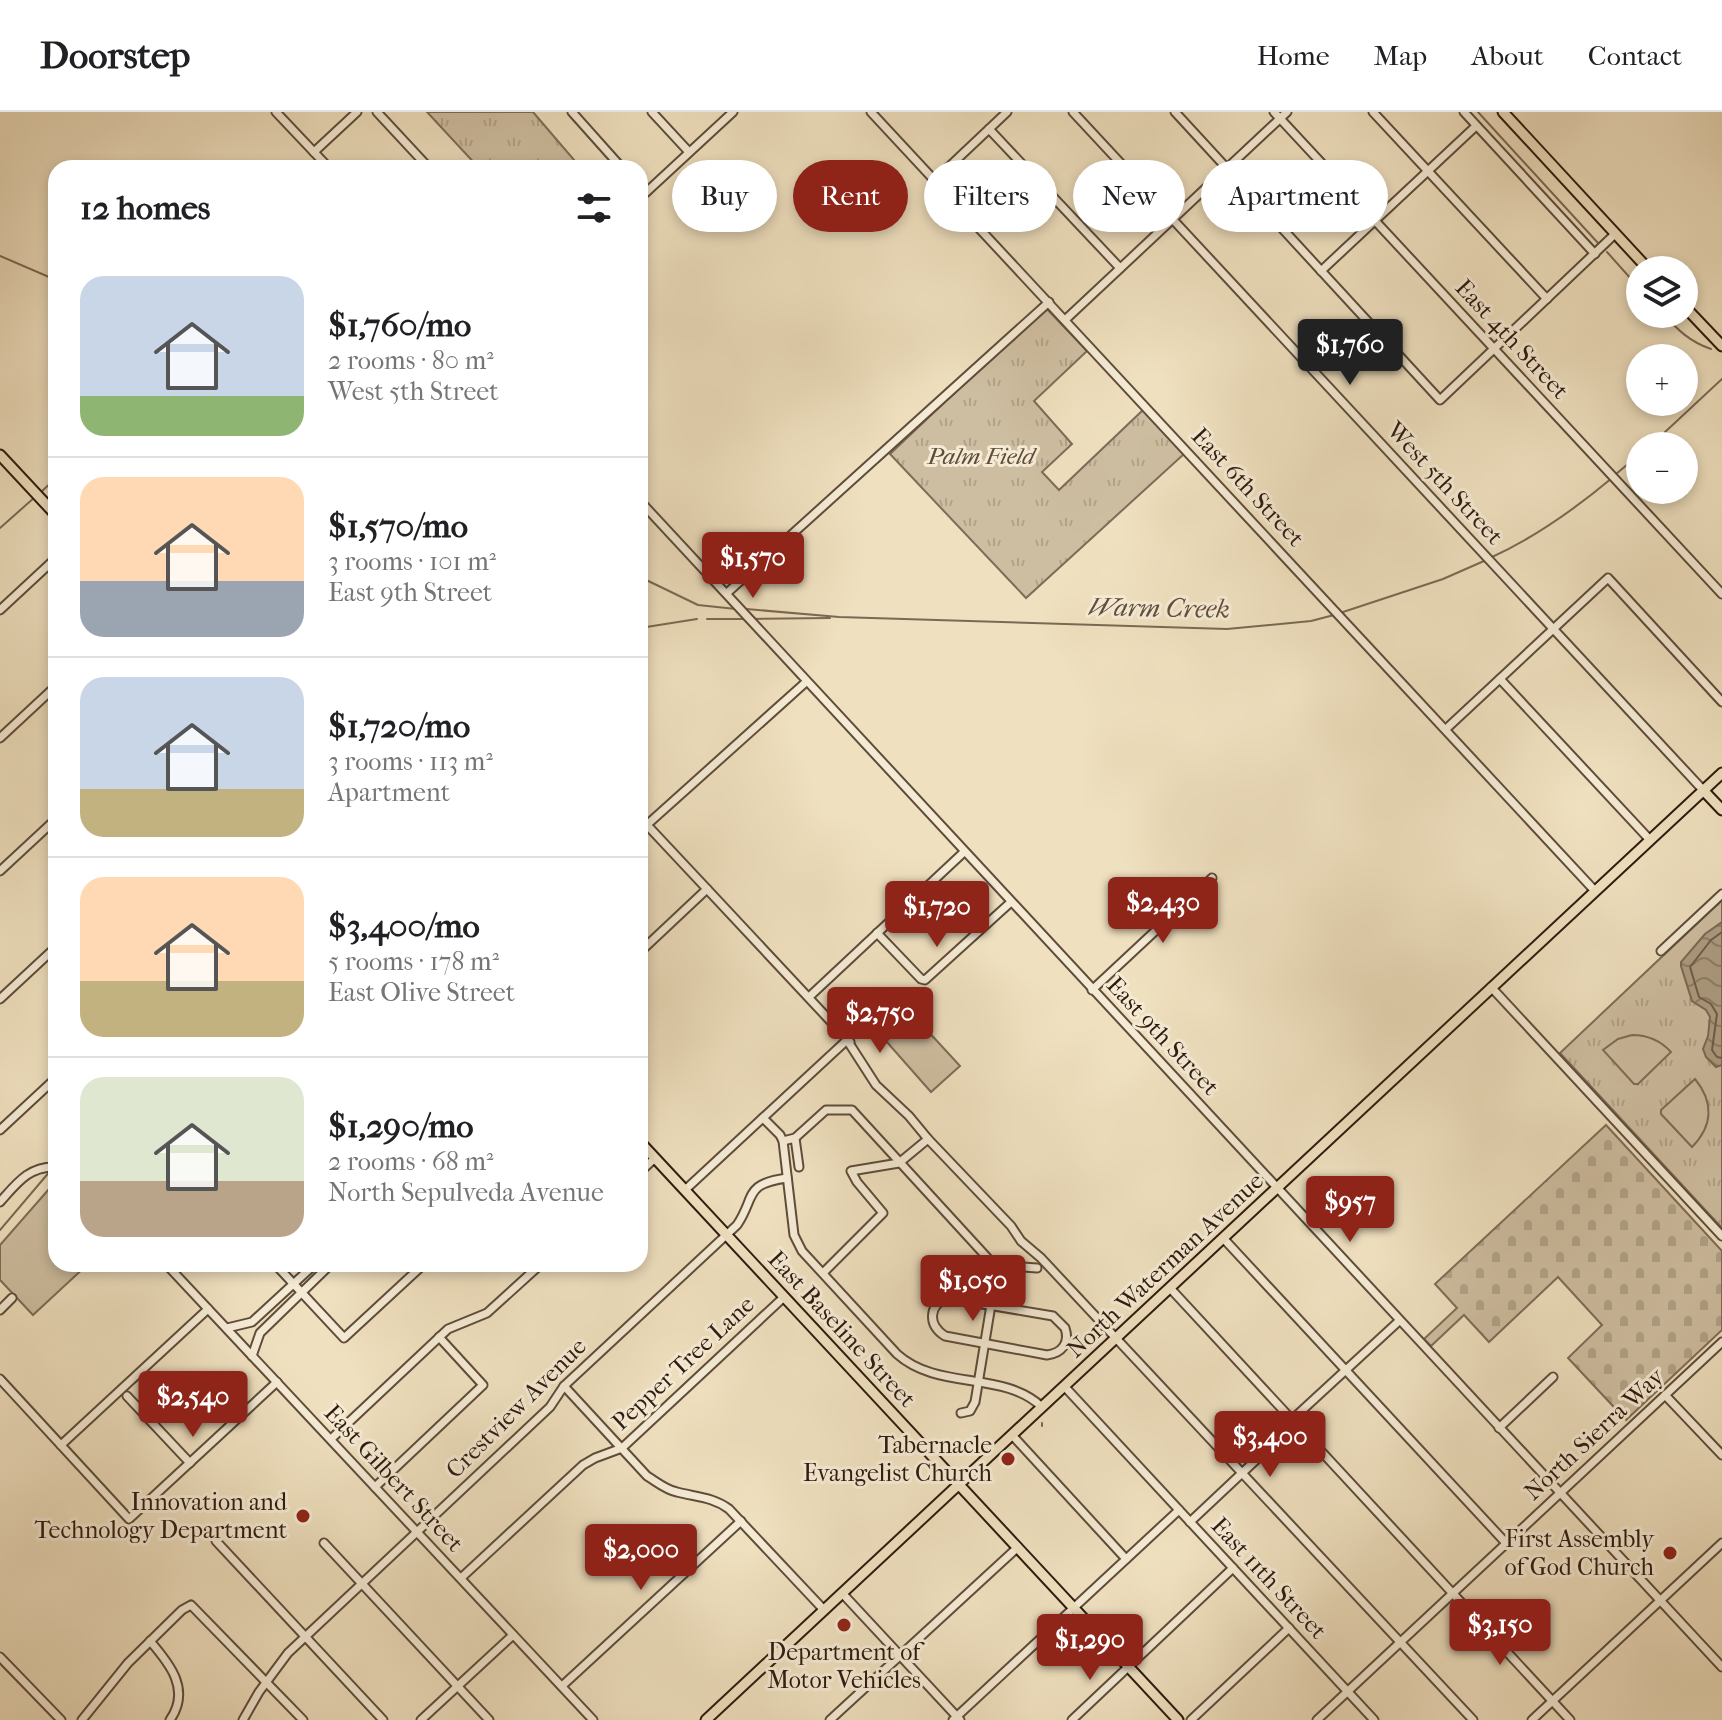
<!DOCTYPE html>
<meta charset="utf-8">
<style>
body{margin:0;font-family:"IM FELL French Canon",serif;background:#f6f6f6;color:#202124;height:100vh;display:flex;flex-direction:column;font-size:30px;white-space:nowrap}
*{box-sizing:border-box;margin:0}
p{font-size:26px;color:#757577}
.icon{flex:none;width:44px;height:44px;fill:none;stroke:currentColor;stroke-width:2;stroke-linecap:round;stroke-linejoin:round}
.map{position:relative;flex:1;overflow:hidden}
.drawer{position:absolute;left:48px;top:48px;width:600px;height:1112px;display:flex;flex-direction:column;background:#fff;border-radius:24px;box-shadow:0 4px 12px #0003}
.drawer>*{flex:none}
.top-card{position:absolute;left:672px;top:48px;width:760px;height:72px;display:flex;gap:16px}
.fabs{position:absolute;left:1626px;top:144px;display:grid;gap:16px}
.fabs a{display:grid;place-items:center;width:72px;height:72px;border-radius:50%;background:#fff;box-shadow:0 4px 12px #0003;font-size:40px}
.price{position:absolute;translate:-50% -68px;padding:0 18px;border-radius:8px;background:#8f2418;color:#fff;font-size:26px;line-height:52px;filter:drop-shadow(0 2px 4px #0008)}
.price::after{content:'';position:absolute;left:50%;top:48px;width:24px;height:18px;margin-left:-12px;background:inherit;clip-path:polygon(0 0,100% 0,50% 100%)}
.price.on{background:#222;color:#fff}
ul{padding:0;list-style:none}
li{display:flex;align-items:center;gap:24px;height:200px;padding:0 32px}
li+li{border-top:2px solid #e0e0e0}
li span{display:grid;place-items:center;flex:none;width:224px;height:160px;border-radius:24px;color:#555}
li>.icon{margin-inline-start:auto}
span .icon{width:96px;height:96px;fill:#fffc;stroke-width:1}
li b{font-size:34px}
h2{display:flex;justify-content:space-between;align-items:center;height:96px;padding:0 32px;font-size:34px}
.chip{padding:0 28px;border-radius:36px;background:#fff;box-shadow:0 4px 12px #0003;font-size:28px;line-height:72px}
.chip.on{background:#8f2418;color:#fff}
header{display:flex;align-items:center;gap:48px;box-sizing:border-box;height:112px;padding:0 40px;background:#fff;border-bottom:2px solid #e0e0e0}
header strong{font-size:38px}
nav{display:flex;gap:44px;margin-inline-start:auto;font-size:28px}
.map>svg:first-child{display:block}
</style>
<header>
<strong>Doorstep</strong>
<nav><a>Home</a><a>Map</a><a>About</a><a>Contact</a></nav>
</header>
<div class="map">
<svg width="1722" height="1608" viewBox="0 0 1722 1608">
<defs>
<pattern id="grass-tufts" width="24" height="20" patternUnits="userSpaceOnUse" patternTransform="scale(2)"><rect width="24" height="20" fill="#cebea1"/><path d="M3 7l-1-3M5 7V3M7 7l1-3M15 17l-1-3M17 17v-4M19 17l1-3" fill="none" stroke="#b1a389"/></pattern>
<pattern id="cemetery-stones" width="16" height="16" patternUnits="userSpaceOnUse" patternTransform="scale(2)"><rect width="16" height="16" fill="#cebea1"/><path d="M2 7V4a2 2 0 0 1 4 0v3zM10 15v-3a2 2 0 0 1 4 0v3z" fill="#b1a389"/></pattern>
<pattern id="water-waves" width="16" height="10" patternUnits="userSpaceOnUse" patternTransform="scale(2)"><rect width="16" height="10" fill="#ae9d83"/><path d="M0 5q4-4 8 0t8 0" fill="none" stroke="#8e7f6a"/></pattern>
</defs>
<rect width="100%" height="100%" fill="#efe0bf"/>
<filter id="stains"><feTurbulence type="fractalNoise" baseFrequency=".0025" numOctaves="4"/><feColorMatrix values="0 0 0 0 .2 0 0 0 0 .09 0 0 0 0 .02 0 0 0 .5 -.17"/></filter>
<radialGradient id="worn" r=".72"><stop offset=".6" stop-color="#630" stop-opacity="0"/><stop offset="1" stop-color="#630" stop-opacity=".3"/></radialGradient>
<!-- grass -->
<g fill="url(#grass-tufts)" stroke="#7e6c58" stroke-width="2">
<polygon points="427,0 533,0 581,56 479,56"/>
<polygon points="1045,195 1087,239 1034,289 1072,332 1042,360 1059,378 1143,298 1184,342 1026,486 890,342"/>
<polygon points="1722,788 1722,1116 1560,941"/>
</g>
<!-- cemetery -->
<polygon fill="url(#cemetery-stones)" stroke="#7e6c58" stroke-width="2" points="1606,1013 1722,1139 1722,1218 1626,1308 1568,1246 1602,1213 1558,1165 1489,1230 1464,1203 1431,1234 1424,1227 1457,1196 1435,1172"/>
<!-- garden -->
<g fill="#cebea1" stroke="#7e6c58" stroke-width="2">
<polygon points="914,904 960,954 931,980 886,929"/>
<path d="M1632,923c16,0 28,5 39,17l-33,32h-4l-31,-34 15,-11z"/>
<path d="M1695,967c19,23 18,47 -3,68l-31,-33v-4z"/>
<polygon points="56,1069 56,1152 88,1152 33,1203 0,1168 0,1133"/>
</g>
<!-- water -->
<polygon fill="url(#water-waves)" stroke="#7b6954" stroke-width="2" points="1722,810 1722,953 1716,955 1706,945 1703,937 1708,924 1710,905 1706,898 1692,889 1681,854 1681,850 1705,822"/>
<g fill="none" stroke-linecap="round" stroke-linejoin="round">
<!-- shore -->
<polyline stroke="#6e5c48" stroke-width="2" points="1722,820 1711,828 1690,855 1699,885 1711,892 1717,902 1712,938 1717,945 1722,946"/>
<!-- stream -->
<g stroke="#7b6954" stroke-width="2">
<polyline points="1478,0 1598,131"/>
<polyline points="1607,140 1640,177"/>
<polyline points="0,144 56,168"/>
<path d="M1663,202c15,16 27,28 48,35"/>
<polyline points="1650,334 1722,267"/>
<polyline points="1616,362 1640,342"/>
<polyline points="40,381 56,366"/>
<polyline points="0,416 35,385"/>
<path d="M1490,446c44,-20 85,-49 122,-80"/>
<polyline points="640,465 698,493 736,497"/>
<polyline points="746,497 839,505 1227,517 1311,509 1334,503"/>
<polyline points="1340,501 1443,467 1484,449"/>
<polyline points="707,507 746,507"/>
<polyline points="752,507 830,506"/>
<polyline points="640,516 697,507"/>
<polyline points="0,1118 51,1058"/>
<polyline points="1042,1311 1042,1314"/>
</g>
<!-- minor casing -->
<g stroke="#5f4c3a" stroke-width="11">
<g id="minor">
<polyline points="276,0 329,56"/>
<polyline points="377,0 429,56"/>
<polyline points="572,0 622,56"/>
<polyline points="652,0 689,40"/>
<polyline points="871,0 1595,779"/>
<polyline points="1073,0 1703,678"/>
<polyline points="1175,0 1440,288 1615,122"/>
<polyline points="1274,0 1722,482"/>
<polyline points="1373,0 1547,187"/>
<polyline points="1464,0 1595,142"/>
<polyline points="989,17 1120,156"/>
<polyline points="314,40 357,0"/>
<polyline points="935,68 1007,0"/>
<polyline points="640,86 733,0"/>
<polyline points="1321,159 1476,14"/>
<polyline points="1065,208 1287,0"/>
<polyline points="640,389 1722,1555"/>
<polyline points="727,481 1049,190"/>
<polyline points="0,498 56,446"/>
<polyline points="1500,567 1650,728"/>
<polyline points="1446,617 1608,466 1722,590"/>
<polyline points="0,626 56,574"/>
<polyline points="640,719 806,570"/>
<polyline points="0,759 56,707"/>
<polyline points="707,777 850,930"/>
<polyline points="877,821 921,867 925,868 1011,790"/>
<polyline points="1661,839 1722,782"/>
<polyline points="640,840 707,777 647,713"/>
<polyline points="1491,875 1722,1124"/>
<polyline points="1092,878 1212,766"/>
<polyline points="809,885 964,740"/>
<polyline points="0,887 56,835"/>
<polyline points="847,928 876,973 909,1004 928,1027 1011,1114 1021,1129 1041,1146 1473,1608"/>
<path d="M763,1006l17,17 3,6 11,94 8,16 95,103c41,37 106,16 145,53"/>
<polyline points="0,1018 56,966"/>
<polyline points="795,1026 799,1055"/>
<polyline points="783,1029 795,1026 826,998 852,998 994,1153 1037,1156"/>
<polyline points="640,1060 655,1046"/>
<polyline points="685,1078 847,928"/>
<path d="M0,1090c17,-19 29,-36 56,-35"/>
<polyline points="1223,1126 1506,1431"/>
<polyline points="166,1152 593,1608"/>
<polyline points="275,1152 344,1226 424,1152"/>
<polyline points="823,1161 883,1101 857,1070 851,1059 899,1051 928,1027"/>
<polyline points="1170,1176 1570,1608"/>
<path d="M947,1186l106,18 12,12c5,15 -3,25 -18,27l-102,-19c-17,-11 -17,-30 2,-38z"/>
<polyline points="0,1198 12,1186"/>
<polyline points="227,1216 252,1210 315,1152"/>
<polyline points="252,1244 260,1221 331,1152"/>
<polyline points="0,1267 129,1407 277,1270"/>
<path d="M564,1274l83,90c10,6 19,14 30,16 19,5 36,5 52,17l95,101"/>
<polyline points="1064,1274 1374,1608"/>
<polyline points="1665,1283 1722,1343"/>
<polyline points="127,1284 190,1351"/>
<polyline points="961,1301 970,1299 975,1290 991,1193 994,1153"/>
<polyline points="1499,1316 1553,1265"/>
<polyline points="1012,1323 1126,1447"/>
<polyline points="331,1327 448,1217 487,1201 541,1152"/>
<polyline points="61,1333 208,1197"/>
<polyline points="375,1375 483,1273 439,1225"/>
<polyline points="1190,1410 1290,1316 1297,1303 1399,1209"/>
<polyline points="216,1429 383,1608"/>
<polyline points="324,1431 489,1608"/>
<polyline points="461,1466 583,1353 595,1346 622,1336 784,1185"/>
<polyline points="842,1481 960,1608"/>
<path d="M150,1529c20,23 41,49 20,79"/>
<polyline points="0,1545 61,1608"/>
<polyline points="562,1574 741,1409"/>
<polyline points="82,1608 128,1551 182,1498 191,1493 303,1608"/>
<path d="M243,1608l16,-28 29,-39 262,-246 14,-21 173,-161c19,-28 6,-41 50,-47"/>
<polyline points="421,1608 513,1523"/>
<polyline points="830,1608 1018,1435"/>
<polyline points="953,1608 1179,1398"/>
<polyline points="1072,1608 1233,1456"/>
<polyline points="1191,1608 1289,1516"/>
<polyline points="1317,1608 1722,1230"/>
<polyline points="1532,1608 1722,1431"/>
</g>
</g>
<!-- major casing -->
<g stroke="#2f1a0e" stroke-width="13">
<g id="major">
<polyline points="1503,0 1649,158"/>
<polyline points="1684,194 1722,234"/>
<polyline points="0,343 56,403"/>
<polyline points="1703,678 1722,698"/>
<polyline points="640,1030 1178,1608"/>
<polyline points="706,1608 1722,661"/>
</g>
</g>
<!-- minor -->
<use href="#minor" stroke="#f5ebd5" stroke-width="7"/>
<!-- major -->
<use href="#major" stroke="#efe0bf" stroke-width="9"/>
</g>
<!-- markers -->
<g fill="#8f2418" stroke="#f5ebd5" stroke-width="3">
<circle cx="1008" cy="1347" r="8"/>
<circle cx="303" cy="1404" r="8"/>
<circle cx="1670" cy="1441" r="8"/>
<circle cx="844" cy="1513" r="8"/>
</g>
<g text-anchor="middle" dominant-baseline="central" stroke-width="6" stroke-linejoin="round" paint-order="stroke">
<!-- street labels -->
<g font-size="24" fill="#2f1a0e" stroke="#f5ebd5">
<text transform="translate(1512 227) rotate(47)">East 4th Street</text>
<text transform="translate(1445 371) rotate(47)">West 5th Street</text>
<text transform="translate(1248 375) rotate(47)">East 6th Street</text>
<text transform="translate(1163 924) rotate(47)">East 9th Street</text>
<text transform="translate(1165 1153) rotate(-43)">North Waterman Avenue</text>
<text transform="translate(842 1217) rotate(47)">East Baseline Street</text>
<text transform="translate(683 1251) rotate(-43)">Pepper Tree Lane</text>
<text transform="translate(516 1296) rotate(-45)">Crestview Avenue</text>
<text transform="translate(1594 1322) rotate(-43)">North Sierra Way</text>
<text transform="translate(394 1366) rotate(47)">East Gilbert Street</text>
<text transform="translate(1269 1466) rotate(47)">East 11th Street</text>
</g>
<!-- park labels -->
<g font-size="24" font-style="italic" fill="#5f4b3a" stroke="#f5ebd5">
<text x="981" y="344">Palm Field</text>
</g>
<!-- poi labels -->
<g font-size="24" fill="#2f1a0e" stroke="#f5ebd5" text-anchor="end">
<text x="992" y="1333">Tabernacle<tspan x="992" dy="28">Evangelist Church</tspan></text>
<text x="287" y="1390">Innovation and<tspan x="287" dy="28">Technology Department</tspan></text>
<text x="1654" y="1427">First Assembly<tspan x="1654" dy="28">of God Church</tspan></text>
<text x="844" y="1540" text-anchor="middle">Department of<tspan x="844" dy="28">Motor Vehicles</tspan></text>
</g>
<!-- water labels -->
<g font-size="26" font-style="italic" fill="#624e3d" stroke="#f5ebd5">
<text transform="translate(1159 496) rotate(1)">Warm Creek</text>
</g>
</g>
<rect width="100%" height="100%" filter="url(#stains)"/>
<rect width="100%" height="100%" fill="url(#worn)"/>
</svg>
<div class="fabs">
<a><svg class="icon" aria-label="layers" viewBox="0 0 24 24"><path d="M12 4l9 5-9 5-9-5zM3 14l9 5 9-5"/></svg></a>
<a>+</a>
<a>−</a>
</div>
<b class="price on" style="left:1350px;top:275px">$1,760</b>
<b class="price" style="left:753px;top:488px">$1,570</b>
<b class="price" style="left:1163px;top:833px">$2,430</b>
<b class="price" style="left:937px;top:837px">$1,720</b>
<b class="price" style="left:880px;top:943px">$2,750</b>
<b class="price" style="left:1350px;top:1132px">$957</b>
<b class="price" style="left:973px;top:1211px">$1,050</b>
<b class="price" style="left:193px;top:1327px">$2,540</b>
<b class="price" style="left:1270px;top:1367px">$3,400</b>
<b class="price" style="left:641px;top:1480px">$2,000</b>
<b class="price" style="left:1500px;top:1555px">$3,150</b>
<b class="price" style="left:1090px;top:1570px">$1,290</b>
<div class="top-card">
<a class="chip">Buy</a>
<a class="chip on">Rent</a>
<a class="chip">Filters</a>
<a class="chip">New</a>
<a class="chip">Apartment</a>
</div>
<section class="drawer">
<h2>12 homes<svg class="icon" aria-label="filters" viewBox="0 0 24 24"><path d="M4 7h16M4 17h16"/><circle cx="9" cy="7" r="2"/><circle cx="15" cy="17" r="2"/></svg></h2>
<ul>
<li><span style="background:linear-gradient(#c9d6e8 75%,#8fb573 0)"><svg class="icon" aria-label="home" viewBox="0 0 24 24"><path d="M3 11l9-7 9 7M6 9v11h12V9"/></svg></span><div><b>$1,760/mo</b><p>2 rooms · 80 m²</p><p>West 5th Street</p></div></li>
<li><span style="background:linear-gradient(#ffd9b3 65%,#9aa5b1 0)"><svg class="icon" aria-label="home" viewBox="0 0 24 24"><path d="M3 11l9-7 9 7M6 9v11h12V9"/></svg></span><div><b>$1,570/mo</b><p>3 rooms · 101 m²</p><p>East 9th Street</p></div></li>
<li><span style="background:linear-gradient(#c9d6e8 70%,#c2b280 0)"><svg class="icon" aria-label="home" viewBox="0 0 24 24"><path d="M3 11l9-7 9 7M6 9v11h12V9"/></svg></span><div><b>$1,720/mo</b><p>3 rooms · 113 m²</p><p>Apartment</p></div></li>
<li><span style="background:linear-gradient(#ffd9b3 65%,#c2b280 0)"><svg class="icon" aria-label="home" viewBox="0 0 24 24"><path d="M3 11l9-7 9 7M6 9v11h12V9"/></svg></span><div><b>$3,400/mo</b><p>5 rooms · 178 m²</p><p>East Olive Street</p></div></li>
<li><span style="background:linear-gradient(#dfe7d0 65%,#b9a48a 0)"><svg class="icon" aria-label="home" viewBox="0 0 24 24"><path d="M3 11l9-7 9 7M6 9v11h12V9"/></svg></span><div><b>$1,290/mo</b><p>2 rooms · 68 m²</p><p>North Sepulveda Avenue</p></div></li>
</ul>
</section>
</div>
